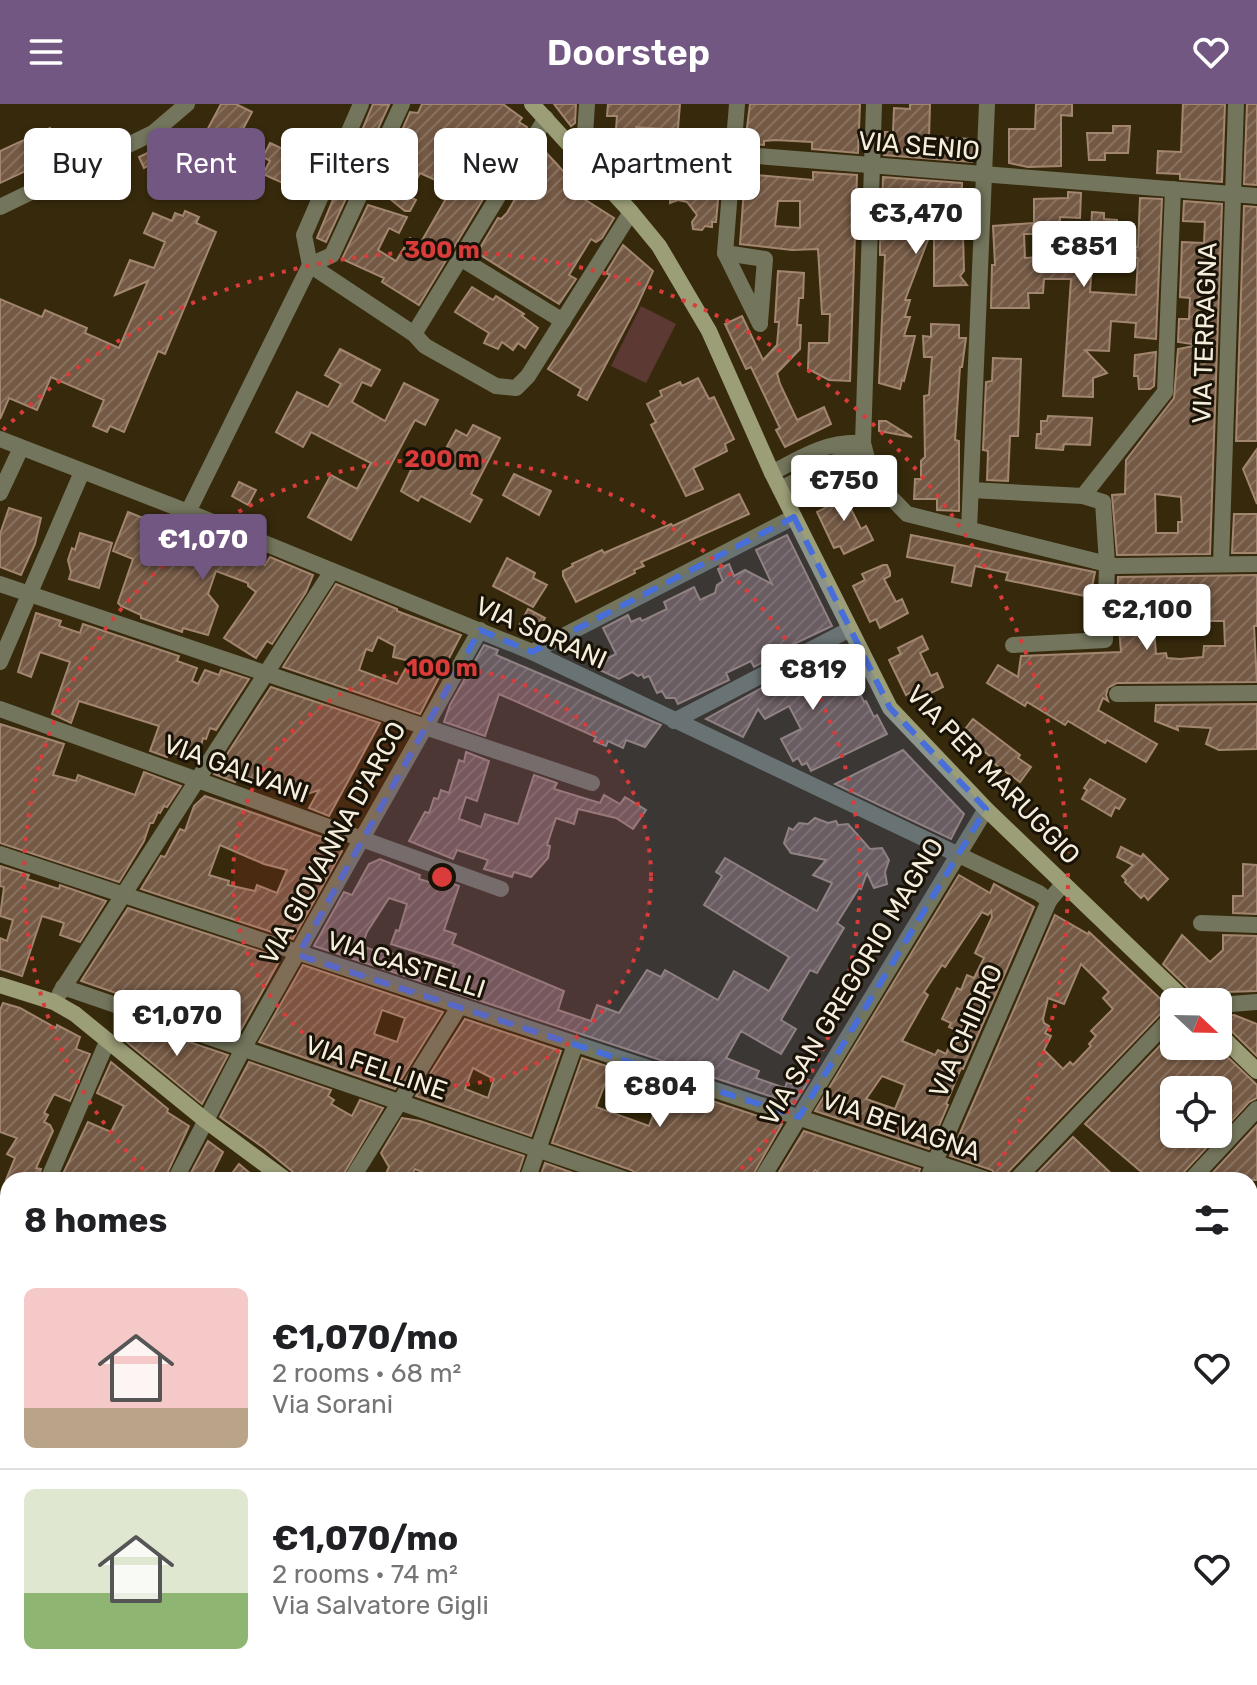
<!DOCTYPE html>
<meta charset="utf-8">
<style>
body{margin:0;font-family:Rubik,sans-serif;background:#f2f2f2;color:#202124;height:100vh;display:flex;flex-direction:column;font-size:30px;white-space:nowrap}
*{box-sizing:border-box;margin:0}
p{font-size:26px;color:#757577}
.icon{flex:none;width:44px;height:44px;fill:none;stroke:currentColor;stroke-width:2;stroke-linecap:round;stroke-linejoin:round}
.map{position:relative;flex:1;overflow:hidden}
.panel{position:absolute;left:0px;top:1068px;width:1258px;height:514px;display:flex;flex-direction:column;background:#fff;border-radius:24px 24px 0 0;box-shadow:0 2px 6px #0004}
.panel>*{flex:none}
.guide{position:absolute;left:24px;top:24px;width:800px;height:72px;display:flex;gap:16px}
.needle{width:52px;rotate:112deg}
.controls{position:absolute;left:1160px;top:884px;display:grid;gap:16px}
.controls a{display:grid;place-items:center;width:72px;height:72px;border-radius:12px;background:#fff;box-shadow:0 2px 6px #0004;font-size:40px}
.price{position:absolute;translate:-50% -68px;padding:0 18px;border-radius:8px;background:#fff;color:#222;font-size:26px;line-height:52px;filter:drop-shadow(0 2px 4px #0008)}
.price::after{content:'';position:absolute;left:50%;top:48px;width:24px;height:18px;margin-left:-12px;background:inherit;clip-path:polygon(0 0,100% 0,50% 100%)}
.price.selected{background:#735783;color:#fff}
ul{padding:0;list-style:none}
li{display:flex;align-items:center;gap:24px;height:200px;padding:0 24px}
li+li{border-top:2px solid #e0e0e0}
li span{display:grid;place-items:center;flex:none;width:224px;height:160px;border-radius:12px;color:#555}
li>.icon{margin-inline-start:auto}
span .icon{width:96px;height:96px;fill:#fffc;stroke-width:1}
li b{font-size:34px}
h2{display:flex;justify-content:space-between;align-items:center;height:96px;padding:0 24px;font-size:34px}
.tag{padding:0 28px;border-radius:12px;background:#fff;box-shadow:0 2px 6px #0004;font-size:28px;line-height:72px}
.tag.selected{background:#735783;color:#fff}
header{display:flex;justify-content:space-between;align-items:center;height:104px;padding:0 24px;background:#735783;color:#fff;font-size:36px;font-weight:600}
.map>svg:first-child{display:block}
</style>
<header><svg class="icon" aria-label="menu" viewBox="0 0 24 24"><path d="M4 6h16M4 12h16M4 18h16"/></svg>Doorstep<svg class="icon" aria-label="heart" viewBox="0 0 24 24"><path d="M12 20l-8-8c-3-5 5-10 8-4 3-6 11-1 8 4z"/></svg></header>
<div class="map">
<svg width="1257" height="1581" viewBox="0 0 1257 1581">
<defs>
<pattern id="building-hatch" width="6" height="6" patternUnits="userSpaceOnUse" patternTransform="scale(2)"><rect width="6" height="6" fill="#745944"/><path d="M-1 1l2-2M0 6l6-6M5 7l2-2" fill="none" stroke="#88715f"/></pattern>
</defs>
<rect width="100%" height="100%" fill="#372a0c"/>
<!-- pitch -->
<polygon fill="#5c3932" points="641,202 676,220 646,279 611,262"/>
<!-- building -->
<g fill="url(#building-hatch)" stroke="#a3866f" stroke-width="2" fill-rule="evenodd">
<polygon points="221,0 236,0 252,8 233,44 239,47 222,84 184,66 202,30 204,32"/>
<polygon points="373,0 389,1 326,138 317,134"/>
<polygon points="422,0 503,0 522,14 519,18 527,23 508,55 504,53 485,86 488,87 419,201 382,178 384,174 342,155 368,101 407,113 399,129 389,124 378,146 396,157 410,134 420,140 451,86 451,83 420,69 408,92 416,96 410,107 405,107 379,86 382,81 379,79 391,54 399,58 409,36 400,31 410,8 418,9"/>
<polygon points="554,0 576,0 575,19 571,22"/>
<polygon points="608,0 680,0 677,36 664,36 664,25 636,23 636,27 616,25 617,12 607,12"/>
<polygon points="750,0 860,0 858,49 812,45 812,38 775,36 764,37 764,41 745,39"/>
<polygon points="910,0 930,0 929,33 973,35 972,58 884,51 885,28 893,28 894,4 910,5"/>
<polygon points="1036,0 1072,0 1072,12 1061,11 1061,62 1028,63 1009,59 1009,25 1035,25"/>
<polygon points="1183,0 1225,0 1222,78 1180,75 1180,70 1157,69 1158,47 1181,48"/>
<polygon points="1247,0 1257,0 1257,81 1244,80"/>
<polygon points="1113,22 1130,22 1128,49 1105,49 1105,56 1089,56 1087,29 1113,29"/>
<polygon points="50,24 62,50 0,79 0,47"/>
<polygon points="270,39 298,52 295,58 298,59 285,80 263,70 270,57 263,53"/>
<polygon points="162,42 152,59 144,64 139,53"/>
<polygon points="541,43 577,82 573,88 614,114 602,134 596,138 591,135 569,171 576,175 559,200 477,149 498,114 501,115 507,109 528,72 525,70"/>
<polygon points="619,55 660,57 636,86 614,63"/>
<polygon points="696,62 715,65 713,84 719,85 716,118 712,118 712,123 705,122 702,126 693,125 692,118 697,111 687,98 678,96 670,99 671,81 676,80 678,66 688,68"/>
<path d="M813,68l44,3 -7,206 -21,-1 -21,-11 1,-26h20l1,-29h-8l-4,-65 -26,1 -52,-6 5,-70 68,6zM778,97h22v27l-25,-2z"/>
<polygon points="883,73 962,79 962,93 970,93 970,130 963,130 964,167 960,172 967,181 934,182 934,120 905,196 910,196 905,213 910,213 904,232 915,232 904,277 902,276 900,285 879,279 885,151 880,151 880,141 881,123 885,123 886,105 882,101"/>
<polygon points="1068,88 1081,89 1080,114 1060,113 1059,130 1034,129 1034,95 1068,94"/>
<polygon points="1140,94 1162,95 1156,235 1135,233 1136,219 1111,217 1109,247 1085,246 1107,269 1093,274 1093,293 1063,292 1071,175 1044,175 1043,189 1028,189 1029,204 991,204 992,161 995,161 993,122 1033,119 1033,130 1024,130 1025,154 1058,152 1078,155 1078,160 1092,161 1090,188 1136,191 1138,154 1103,151 1104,140 1098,139 1099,128 1091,128 1092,108 1104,109 1104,115 1117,116 1116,141 1138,143"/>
<path d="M1184,97l38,3 -12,350 -93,1 -5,-60 13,-1 1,-34 48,-62 4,-49 21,-4 -21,-3 1,-23h10l1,-21 -10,-1 2,-55 22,1 1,-21 -22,-1zM1155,390l26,3 1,25h-4v11h-22z"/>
<polygon points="1244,102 1257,103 1257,337 1236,337"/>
<polygon points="185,107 199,113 196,119 216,128 165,250 158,247 124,328 110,322 107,328 93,322 104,296 51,273 37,306 9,294 0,315 0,195 42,213 45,206 87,224 85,229 119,244 148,177 115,191 130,156 154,164 165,138 144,129 153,109 172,117 175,109 183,112"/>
<polygon points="623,141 653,167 636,204 587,296 578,291 581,285 548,265 610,171 606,169"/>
<polygon points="778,167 804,169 803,194 799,194 797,221 801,221 800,245 777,269 780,280 797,316 824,303 831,320 785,343 776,326 780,324 751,263 746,265 725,220 742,212 763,256 777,241 779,218 775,218"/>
<polygon points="472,183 493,196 496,192 524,210 522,212 538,224 525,244 518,239 513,246 502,238 498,245 484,239 489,229 455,208"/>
<polygon points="931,220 959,221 959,234 966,234 962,263 960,263 955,336 959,337 959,407 937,406 937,395 914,395 915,375 921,375 921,357 925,353 924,292 929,291 932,253 924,253 923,232 931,233"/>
<polygon points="340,245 380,266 371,282 362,278 352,298 385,317 404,279 438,296 425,321 415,316 351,436 308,413 331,371 357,385 371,359 311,328 303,343 276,328 297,288 328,303 341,280 325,271"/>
<polygon points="1156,248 1154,282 1150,285 1139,285 1138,272 1134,272 1135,251"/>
<polygon points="993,254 1021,255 1018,332 1010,332 1008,377 987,376 988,347 983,346 986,278 992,277"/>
<polygon points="698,274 709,295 714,293 734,335 725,340 727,347 693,364 703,385 686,392 651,321 656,318 647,300 662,292 660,287 680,278 682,282"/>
<polygon points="1048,312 1092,314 1090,341 1064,340 1063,346 1036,344 1037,330 1041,330 1041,317 1047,317"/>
<polygon points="879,317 886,317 912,333 879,327"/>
<polygon points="473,321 500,334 471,390 482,396 470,418 421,392 418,397 401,387 419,349 438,359 456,326 467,332"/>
<polygon points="1257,345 1257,400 1243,365"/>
<polygon points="514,370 551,387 539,411 503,391"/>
<polygon points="239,378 256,386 248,401 232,392"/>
<polygon points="851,384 857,397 849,401 861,425 866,422 873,436 844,450 840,442 834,444 817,408 829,402 827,396"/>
<polygon points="739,390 749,410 641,458 644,462 634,466 635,469 576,498 563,472 563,467 573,462 572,460 602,446 604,449 671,420 673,422"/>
<polygon points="9,404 41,414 35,440 21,471 0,463 0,430"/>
<polygon points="128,408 163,422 164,419 176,424 177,421 185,423 186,419 227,436 223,446 265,461 270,453 313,471 306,488 272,540 267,537 256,554 224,534 256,488 248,482 248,479 216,467 208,490 218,502 208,531 183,524 182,528 141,514 141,511 121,502 118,499 133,455 113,447"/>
<polygon points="1234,410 1257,410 1257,449 1232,449"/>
<polygon points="80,429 112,439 99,484 69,475 71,468 68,456 72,444 75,446"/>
<polygon points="787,431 832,522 777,548 778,550 754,563 751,557 726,569 729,576 678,600 675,594 666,594 662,587 657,589 649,572 644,574 642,570 638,572 632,568 619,575 591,562 616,550 603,524 628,511 631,518 640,514 642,517 667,505 664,498 694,483 700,496 715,489 717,481 723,477 718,465 729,460 734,472 745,466 772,480 756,446"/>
<polygon points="911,431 1095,468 1090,493 1006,476 1008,469 975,462 971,482 952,478 955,462 907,453"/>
<polygon points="507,454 535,469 533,474 547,481 533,503 493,482"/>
<polygon points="883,461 887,461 890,468 890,472 884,475 896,498 902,495 908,509 880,524 876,515 870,518 853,482 865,476 862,470"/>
<path d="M1257,471v51h-3l3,56 -140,1 -9,5 -2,7 2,6 -5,-3 -5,12 59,34 -11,18 -39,-22 -2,3 -37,-22 -3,4 -38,-23 -2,4 -38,-23 11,-18 20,12 3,-21 100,-4 -2,-24h-3l2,-51zM1177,499l22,3 2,15h23l1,25h-21l-1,11 -23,2 -13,-1 -1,-5 -10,1 -2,-26 9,-1 -1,-18 15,1z"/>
<path d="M336,480l61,25v2l64,24 -41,79 -137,-47zM378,533l17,9 -2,11 17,4 -13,23 -38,-14 7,-21 6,2z"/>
<polygon points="528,505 545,514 536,531 519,522"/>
<polygon points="36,509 61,517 59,522 80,529 83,520 179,552 177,557 197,564 192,577 198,580 205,566 219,571 221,566 249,575 216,626 210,624 206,635 203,634 199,650 193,653 169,649 167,653 150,647 159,622 79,597 71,619 52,610 70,558 40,548 31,573 18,568"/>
<polygon points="922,532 928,545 920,549 931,572 937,569 943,583 915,597 911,588 906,591 889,556 901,550 898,544"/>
<polygon points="484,541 498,546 496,551 661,621 645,643 626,636 623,644 608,637 606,642 594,637 596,633 499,590 485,632 444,618 450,601"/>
<polygon points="842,542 852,564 849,566 864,598 866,597 874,613 877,611 887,630 811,667 807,659 802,661 798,654 793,657 781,635 801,625 789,602 765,615 758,605 743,633 706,615 776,576 781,585 806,573 801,563"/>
<polygon points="271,583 380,619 329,712 309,704 319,686 298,693 241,670 235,678 214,670"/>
<polygon points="1257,600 1257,645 1219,646 1206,640 1211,624 1177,622 1178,626 1155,617 1156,601"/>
<polygon points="973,615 1020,651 1018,654 1031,663 1020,678 989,656 991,653 962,629"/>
<polygon points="0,620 64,640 53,671 76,677 78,671 135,691 144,668 181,682 167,703 164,702 160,709 158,708 153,719 150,719 144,737 119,778 0,739"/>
<polygon points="903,646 964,710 951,735 835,680"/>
<polygon points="466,648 489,657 477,697 466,693 459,715 481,723 485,710 518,720 534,671 557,679 554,685 600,699 604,691 620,700 625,693 646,706 633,725 616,714 578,705 574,720 556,714 547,741 550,742 548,754 531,773 514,768 512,773 484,765 488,756 457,746 453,755 409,737 425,708 429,709 434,694 438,695 441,686 449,689 459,656 464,658"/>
<polygon points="1090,675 1125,695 1119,705 1115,703 1111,712 1082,695 1087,686 1084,684"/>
<path d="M205,692l137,48 -2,5 2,2 -49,88 -152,-50 20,-33 4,1 15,-28 5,2 9,-25zM220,741l44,19 23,6 -10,23 -20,-8 -2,6 -27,-6 1,-4 -20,-6z"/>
<polygon points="815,714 828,719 836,717 838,721 848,720 870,745 882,744 889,756 885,768 887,780 874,784 867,769 861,785 859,784 837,819 844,824 817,869 810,866 781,916 796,925 781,950 741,927 726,954 759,967 756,974 785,984 787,978 794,981 798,972 809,976 794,1000 435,882 455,860 391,840 396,826 399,827 407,800 389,794 367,828 362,842 381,849 384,842 426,879 314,842 344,788 352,791 369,760 380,755 420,771 419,775 439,781 441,775 459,782 444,826 456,830 452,840 564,887 558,906 591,917 597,901 619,909 647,866 661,873 665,866 718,896 734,867 769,887 789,853 704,801 722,772 716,768 725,754 817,807 832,779 813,771 826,756 791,749 784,739 789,724 793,726 799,719 808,720"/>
<polygon points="1121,743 1141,753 1143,750 1168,775 1148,796 1144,791 1141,794 1125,778 1126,776 1122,772 1133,761 1117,753"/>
<polygon points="1243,760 1257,761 1257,810 1233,809 1233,792 1243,792"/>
<polygon points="0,762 29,771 27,775 59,785 60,781 106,797 80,838 60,831 64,819 42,812 22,872 0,865 0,834 7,837 13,816 0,812 4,783 0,782"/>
<path d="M959,771l31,18 4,-9 40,23 -71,162 -2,-1 -15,36 2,1 -19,44 -114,-38zM991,807l1,6 -17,36 9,5 -10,20 -7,-3 -6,15 -4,-2 -15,31 9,4 -2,4 7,3 -10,24 -8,-4 -3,5 -33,-14 26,-46 -4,-3 18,-27 3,2 37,-55 6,3zM882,972l23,9 -10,24 -29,-10z"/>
<polygon points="128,804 281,854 238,931 81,877"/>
<path d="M1055,811l33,19 1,-2 79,74 -160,166 -3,8h-6l-7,-10 -42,-14zM1081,860l28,28 -6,6 10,11 -22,22 5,5 -7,8 2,2 -18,19 -3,-3 -7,7 -19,-19 7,-14 -6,-3 4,-7 -5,-3 -1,-4 5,-21 16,6z"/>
<polygon points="1182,831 1210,858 1223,846 1223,831 1257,832 1257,887 1193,889 1163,860"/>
<path d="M303,861l140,47 -48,77 -136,-47zM382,906l23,8 -8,24 -23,-8z"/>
<polygon points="3,899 20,904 56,924 57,921 80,933 76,945 90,950 70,997 54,990 44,1009 48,1011 44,1018 50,1021 53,1027 36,1064 41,1065 37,1076 6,1076 15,1054 7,1050 17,1034 0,1028 0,906"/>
<polygon points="1234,911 1257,920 1257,952 1218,914"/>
<path d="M465,915l96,32 -30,85 -115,-40zM473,964l21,11 -6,19 -23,-9z"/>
<polygon points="127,917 228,951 202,1000 117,930"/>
<path d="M1174,927v15h42l41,39v13l-8,4 -66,71 -3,7h-40l5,-5 -60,-51zM1174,986h44v44h-44v-13l-7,-4 7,-7z"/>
<path d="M582,954l200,66 -32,56h-112l-2,-7 -5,-3 -79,-27zM605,980l53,18 -9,24 -53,-19z"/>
<polygon points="111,958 168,1005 167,1008 189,1022 164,1076 60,1076 88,1018 111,1028 124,1002 97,989"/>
<polygon points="249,958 331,986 328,992 334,996 331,1000 352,1012 360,996 383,1004 340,1076 298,1076 293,1068 264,1044 220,1013"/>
<polygon points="402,1014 420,1017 524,1052 516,1076 441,1076 415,1065 409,1076 383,1076 389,1063 381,1049"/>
<polygon points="1257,1021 1257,1076 1206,1076"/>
<polygon points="804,1027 920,1065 916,1076 829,1076 815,1066 807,1076 774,1076"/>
<polygon points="1073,1033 1118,1076 1031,1076"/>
<polygon points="208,1037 223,1048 209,1076 187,1076"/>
<polygon points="545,1059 593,1076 539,1076"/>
<polygon points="239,1060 258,1076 227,1076"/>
</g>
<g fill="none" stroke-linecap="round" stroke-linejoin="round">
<!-- street -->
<g stroke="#73755c" stroke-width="16">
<polyline points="737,0 725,149 760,220"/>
<polyline points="874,0 863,339 869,362 879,381 907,410 1115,462 1257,460"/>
<polyline points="577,48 594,43 732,50 1257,92"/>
<polyline points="577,48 585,30 587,0"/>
<polyline points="0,103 153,29 187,0"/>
<polyline points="725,149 765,155 760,218"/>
<polyline points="460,154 563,217"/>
<polyline points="310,161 414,230 425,242 496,282 516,284 528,272 631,108"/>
<polyline points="310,161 332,151 402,0"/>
<polyline points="414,230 546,14"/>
<polyline points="0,335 188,408 532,548 1039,789 1049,797"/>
<path d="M772,369c31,-17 55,-32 91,-30l-16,13 -67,33"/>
<polyline points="971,386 1083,392"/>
<polyline points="0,389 21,344"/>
<polyline points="188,408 310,161 304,131 361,0"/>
<polyline points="969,426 987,0"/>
<polyline points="1221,460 1236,0"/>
<polyline points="0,480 592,679"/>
<polyline points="1013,541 1105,536 1107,460 1103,398 1083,392 1165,288 1173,85"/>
<polyline points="532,548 794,413"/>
<polyline points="0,558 82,368"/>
<polyline points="1117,590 1257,589"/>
<polyline points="0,605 501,785"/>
<polyline points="674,617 850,525"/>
<polyline points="0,750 988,1076"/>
<polyline points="1201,819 1257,821"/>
<polyline points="63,883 627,1076"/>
<polyline points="60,889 332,467"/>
<polyline points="1218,901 1257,898"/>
<polyline points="48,1076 107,938"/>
<polyline points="175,1076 244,943 480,526"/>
<polyline points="351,1076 459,903"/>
<polyline points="527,1076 575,941"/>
<polyline points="761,1076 986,705"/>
<polyline points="927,1076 1049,797 1063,780"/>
<polyline points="1016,1076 1174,911"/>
<polyline points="1191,1076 1257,1005"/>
<polyline points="0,1126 8,1130"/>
<polyline points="1250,1162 1257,1165"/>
<polyline points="0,1185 8,1168"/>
<polyline points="0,1298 8,1303"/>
<polyline points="1250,1299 1257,1280"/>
<polyline points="0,1333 8,1322"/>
<polyline points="1250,1348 1257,1350"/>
<polyline points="1250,1422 1257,1424"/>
<polyline points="0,1452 8,1456"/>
<polyline points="1250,1496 1257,1499"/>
<polyline points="278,1574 296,1581"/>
<polyline points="571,1574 589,1581"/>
<polyline points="848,1574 865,1581"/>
<polyline points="44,1581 49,1574"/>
<polyline points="387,1581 409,1577 440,1579 439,1581"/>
<polyline points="708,1581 711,1574"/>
<polyline points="792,1581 795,1574"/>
<polyline points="990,1581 993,1574"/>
<polyline points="1154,1581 1157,1574"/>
</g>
<!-- secondary -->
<g stroke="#9b9e77" stroke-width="16">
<polyline points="532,0 631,108 659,142 709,227 772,369 890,604 986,705 1187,898"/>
<polyline points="0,881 54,898 75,910 205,1016 286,1076"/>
<polyline points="1218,929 1257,967"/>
<polyline points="1199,1574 1213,1581"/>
</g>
</g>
<!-- marked area -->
<path fill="#486ed9" fill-opacity="0.2" stroke="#486ed9" stroke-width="6" stroke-dasharray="16 10" stroke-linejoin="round" d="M794,413l96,191 96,101 -187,308 -501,-162 182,-325 52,22z"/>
<!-- distance rings -->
<circle cx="442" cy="773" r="209" fill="#d93c3a" fill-opacity=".12"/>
<g fill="none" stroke="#d93c3a" stroke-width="4" stroke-dasharray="4 8">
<circle cx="442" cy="773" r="209"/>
<path d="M152 1074A418 418 0 1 1 732 1074"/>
<path d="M3 326A627 627 0 0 1 993 1072"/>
</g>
<g text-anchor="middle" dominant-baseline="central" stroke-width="6" stroke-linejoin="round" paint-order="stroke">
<!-- street labels -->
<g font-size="26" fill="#f6eedd" stroke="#191307">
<text transform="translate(919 42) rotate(5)">VIA SENIO</text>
<text transform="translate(1205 229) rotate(-88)">VIA TERRAGNA</text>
<text transform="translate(541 529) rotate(24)">VIA SORANI</text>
<text transform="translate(236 665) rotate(20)">VIA GALVANI</text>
<text transform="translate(993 671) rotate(46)">VIA PER MARUGGIO</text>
<text transform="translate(333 739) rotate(-61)">VIA GIOVANNA D'ARCO</text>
<text transform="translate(406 861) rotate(18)">VIA CASTELLI</text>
<text transform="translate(852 878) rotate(-59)">VIA SAN GREGORIO MAGNO</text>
<text transform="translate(966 927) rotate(-66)">VIA CHIDRO</text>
<text transform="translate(376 964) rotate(19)">VIA FELLINE</text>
<text transform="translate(901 1022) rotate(19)">VIA BEVAGNA</text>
</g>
</g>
<circle cx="442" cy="773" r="12" fill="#d93c3a" stroke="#191307" stroke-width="4"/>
<g font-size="24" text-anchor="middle" font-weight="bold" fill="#d93c3a" stroke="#191307" stroke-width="6" stroke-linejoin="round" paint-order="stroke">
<text x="442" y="154">300 m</text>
<text x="442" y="363">200 m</text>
<text x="442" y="572">100 m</text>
</g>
</svg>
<div class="controls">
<a><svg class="needle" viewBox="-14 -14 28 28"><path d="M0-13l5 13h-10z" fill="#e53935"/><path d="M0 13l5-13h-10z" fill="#757577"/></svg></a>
<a><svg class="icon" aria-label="locate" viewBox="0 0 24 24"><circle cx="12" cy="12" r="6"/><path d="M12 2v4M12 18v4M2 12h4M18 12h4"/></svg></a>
</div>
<b class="price" style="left:916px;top:152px">€3,470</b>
<b class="price" style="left:1084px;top:185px">€851</b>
<b class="price" style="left:844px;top:419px">€750</b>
<b class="price selected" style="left:203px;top:478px">€1,070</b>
<b class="price" style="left:1147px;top:548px">€2,100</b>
<b class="price" style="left:813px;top:608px">€819</b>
<b class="price" style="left:177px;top:954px">€1,070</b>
<b class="price" style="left:660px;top:1025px">€804</b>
<div class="guide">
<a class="tag">Buy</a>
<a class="tag selected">Rent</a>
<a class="tag">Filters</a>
<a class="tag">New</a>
<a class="tag">Apartment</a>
</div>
<section class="panel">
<h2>8 homes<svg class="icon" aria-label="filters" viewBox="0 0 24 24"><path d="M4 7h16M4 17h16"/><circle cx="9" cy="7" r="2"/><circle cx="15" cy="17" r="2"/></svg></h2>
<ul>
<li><span style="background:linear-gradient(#f6c9c9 75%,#b9a48a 0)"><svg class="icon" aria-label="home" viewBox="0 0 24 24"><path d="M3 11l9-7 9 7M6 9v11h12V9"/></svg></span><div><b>€1,070/mo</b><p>2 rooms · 68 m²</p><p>Via Sorani</p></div><svg class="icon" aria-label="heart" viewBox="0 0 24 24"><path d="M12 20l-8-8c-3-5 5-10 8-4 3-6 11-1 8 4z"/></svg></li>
<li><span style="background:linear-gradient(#dfe7d0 65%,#8fb573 0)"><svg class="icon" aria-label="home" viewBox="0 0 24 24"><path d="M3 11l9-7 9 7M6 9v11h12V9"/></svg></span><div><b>€1,070/mo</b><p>2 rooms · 74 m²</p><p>Via Salvatore Gigli</p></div><svg class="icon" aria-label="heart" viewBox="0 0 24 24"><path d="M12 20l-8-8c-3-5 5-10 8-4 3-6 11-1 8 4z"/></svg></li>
</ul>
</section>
</div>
